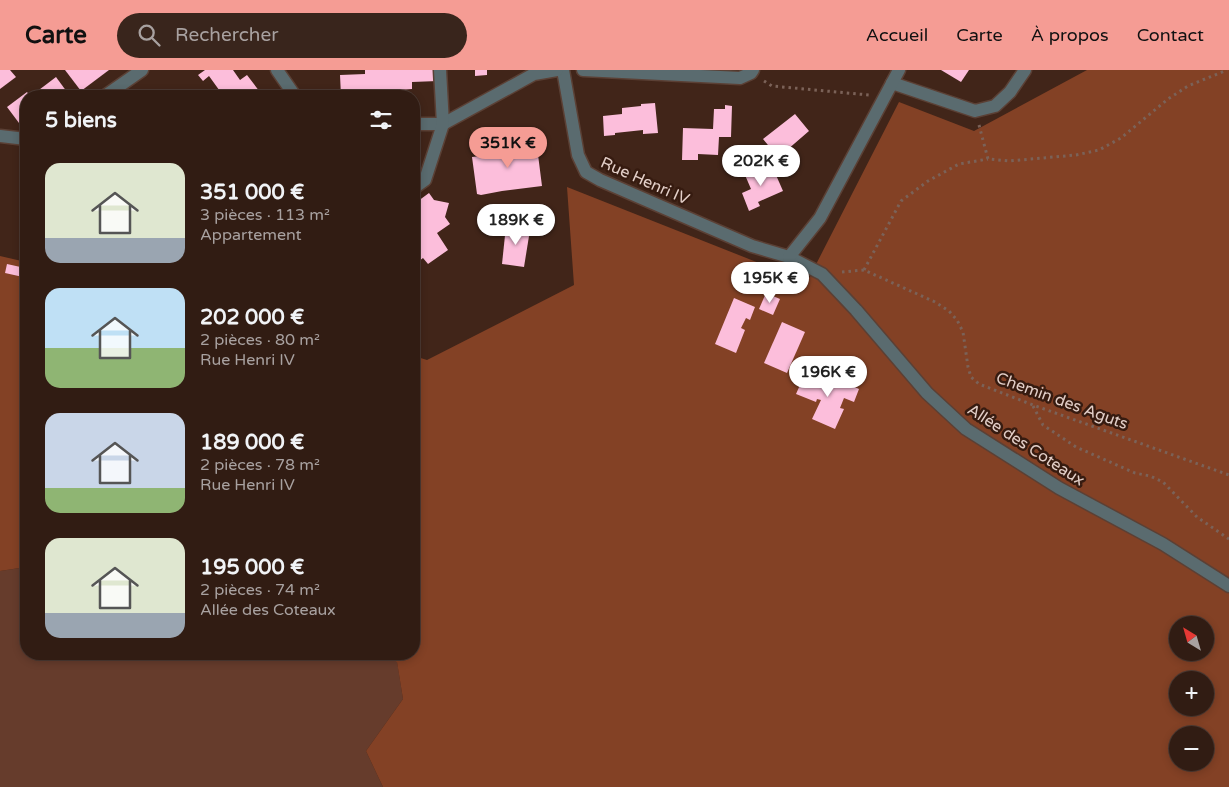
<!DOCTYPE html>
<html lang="fr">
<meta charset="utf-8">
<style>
body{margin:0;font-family:"Varela Round",sans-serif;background:#39251c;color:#f1f3f6;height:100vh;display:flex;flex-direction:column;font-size:19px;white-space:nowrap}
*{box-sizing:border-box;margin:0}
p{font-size:16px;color:#a8a1a0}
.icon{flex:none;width:28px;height:28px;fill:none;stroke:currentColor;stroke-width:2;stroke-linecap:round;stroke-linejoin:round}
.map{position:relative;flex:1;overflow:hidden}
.side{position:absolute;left:20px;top:20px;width:400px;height:570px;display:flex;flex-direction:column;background:#311c13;border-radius:20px;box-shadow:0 2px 8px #0003,0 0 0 1px #4c3a33}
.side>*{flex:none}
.needle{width:32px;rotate:323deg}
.tools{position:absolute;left:1169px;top:546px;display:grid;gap:10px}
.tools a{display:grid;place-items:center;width:45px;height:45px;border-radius:50%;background:#311c13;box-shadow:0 2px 8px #0003,0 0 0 1px #4c3a33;font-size:25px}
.price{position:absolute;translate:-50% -42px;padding:0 11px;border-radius:18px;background:#fff;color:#222;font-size:16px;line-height:32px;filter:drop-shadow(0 1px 2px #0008)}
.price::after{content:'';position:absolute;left:50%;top:30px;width:15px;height:11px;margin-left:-8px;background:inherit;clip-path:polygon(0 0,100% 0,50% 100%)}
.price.current{background:#f59c94;color:#111}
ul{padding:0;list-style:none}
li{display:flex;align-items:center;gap:15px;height:125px;padding:0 25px}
li span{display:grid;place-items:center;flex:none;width:140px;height:100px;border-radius:15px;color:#555}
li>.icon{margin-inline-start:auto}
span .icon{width:60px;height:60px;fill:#fffc;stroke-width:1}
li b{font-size:21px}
h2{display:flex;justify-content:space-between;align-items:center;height:60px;padding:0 25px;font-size:21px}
header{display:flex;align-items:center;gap:30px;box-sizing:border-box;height:70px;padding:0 25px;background:#f59c94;color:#111}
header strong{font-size:24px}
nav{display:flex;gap:28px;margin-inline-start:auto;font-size:18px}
.search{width:350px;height:45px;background:#39251c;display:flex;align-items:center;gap:12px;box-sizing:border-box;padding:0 18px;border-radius:28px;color:#a8a1a0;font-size:19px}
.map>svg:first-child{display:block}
</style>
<header>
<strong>Carte</strong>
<div class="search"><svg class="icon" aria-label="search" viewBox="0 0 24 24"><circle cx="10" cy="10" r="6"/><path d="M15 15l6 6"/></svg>Rechercher</div>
<nav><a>Accueil</a><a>Carte</a><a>À propos</a><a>Contact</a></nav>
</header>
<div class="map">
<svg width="1229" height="717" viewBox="0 0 1229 717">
<rect width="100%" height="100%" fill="#412519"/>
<!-- green -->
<polygon fill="#663c2c" points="26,497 26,584 270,584 273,585 276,584 383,584 397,591 403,629 366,681 383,717 0,717 0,501"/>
<!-- forest -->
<g fill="#834125" fill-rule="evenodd">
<path d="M1087,0h142v717h-846l-17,-36 37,-52 -6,-37 -14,-8h31v-298l13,4 147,-75 -7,-98 240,95 92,-180 75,29zM1178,555h27v27h-27zM1178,610h27v28h-27zM1178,665h27v27h-27z"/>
<polygon points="0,186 26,192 26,497 0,501"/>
</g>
<!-- building -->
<g fill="#fcbedb">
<polygon points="0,0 10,0 16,7 0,19"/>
<polygon points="65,0 109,0 81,21"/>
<polygon points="205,0 233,0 240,10 247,5 263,26 229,26 225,22 222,24 209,6 203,11 198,5"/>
<polygon points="365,0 437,0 438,11 412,12 412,19 367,22 367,26 341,26 340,5 365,4"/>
<polygon points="475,0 487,0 487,5 475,6"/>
<polygon points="941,0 969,0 961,12"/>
<polygon points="56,7 67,22 62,26 31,26"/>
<polygon points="27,22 30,26 26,26 26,53 22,57 7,37"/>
<polygon points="655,33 658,63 643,64 643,60 615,63 615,65 604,66 603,46 622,44 622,38 641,36 641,34"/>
<polygon points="725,35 732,36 731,67 719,67 718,85 698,84 698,90 682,90 683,58 713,59 714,39 725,39"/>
<polygon points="795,44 809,61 787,80 795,89 786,97 763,69"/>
<polygon points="536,69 542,116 502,121 481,125 477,124 472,87 504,83 503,73"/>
<polygon points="767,96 772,106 776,105 783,121 758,132 760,136 749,141 742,123 751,119 745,105"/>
<polygon points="429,123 434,130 449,133 445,147 450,154 437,163 448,180 428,194 423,188 414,195 414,134"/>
<polygon points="506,156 530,160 524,197 502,194"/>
<polygon points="7,194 25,198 23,207 5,203"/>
<polygon points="766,223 780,229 773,245 759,239"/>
<polygon points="734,228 755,237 750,250 746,248 741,258 745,260 736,283 715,274"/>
<polygon points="782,252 805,262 787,303 764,293"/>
<polygon points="837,302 849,307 846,313 859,319 854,332 844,328 840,338 844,339 835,359 812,349 821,330 817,329 816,332 796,324 804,306 823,315 823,317 829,320"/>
</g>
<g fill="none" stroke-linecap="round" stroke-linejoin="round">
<!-- minor casing -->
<g stroke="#5b4035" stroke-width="15">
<g id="minor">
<polyline points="277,0 295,26"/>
<polyline points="563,0 578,85 586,102 600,110 752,176 789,187 822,204 856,240 927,323 966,359 1059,418 1163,474 1229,516"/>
<polyline points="583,0 740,8 751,3 753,0"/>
<polyline points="892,13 975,41 995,36 1010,22 1025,0"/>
<polyline points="105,26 142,0"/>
<polyline points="414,54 443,54 534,4 557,0"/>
<polyline points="0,66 26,69"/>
<polyline points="414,118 425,110 443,54 440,0"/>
<polyline points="789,187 820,148 899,0"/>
</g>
</g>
<!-- path -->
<g stroke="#7b6258" stroke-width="3" stroke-dasharray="2.5 4" stroke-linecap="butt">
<polyline points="764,11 772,16 869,25"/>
<polyline points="979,55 988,89 1009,91 1076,85 1099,80 1121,68 1168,29 1188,16 1227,0"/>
<polyline points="864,200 901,131 928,111 959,94 988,89"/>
<polyline points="842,202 864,200 935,232 949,241 957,250 963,262 968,297 971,307 979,314 1033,335 1229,405"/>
<polyline points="1033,336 1043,355 1076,377 1135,403 1150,406 1163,412 1197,447 1229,469"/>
</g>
<!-- minor -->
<use href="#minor" stroke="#5a6b6f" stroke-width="12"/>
</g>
<g text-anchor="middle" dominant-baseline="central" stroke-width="5" stroke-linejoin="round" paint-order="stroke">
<!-- street labels -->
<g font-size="16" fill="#e3cfc8" stroke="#361b10">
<text transform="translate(645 111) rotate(24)">Rue Henri IV</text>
<text transform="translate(1062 331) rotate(20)">Chemin des Aguts</text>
<text transform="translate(1026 375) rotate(33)">Allée des Coteaux</text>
</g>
</g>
</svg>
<div class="tools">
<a><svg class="needle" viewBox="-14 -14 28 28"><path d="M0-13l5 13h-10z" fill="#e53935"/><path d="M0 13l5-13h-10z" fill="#a8a1a0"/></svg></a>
<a>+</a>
<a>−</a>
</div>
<b class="price current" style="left:508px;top:99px">351K €</b>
<b class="price" style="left:761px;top:117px">202K €</b>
<b class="price" style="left:516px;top:176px">189K €</b>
<b class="price" style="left:770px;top:234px">195K €</b>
<b class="price" style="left:828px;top:328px">196K €</b>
<section class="side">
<h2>5 biens<svg class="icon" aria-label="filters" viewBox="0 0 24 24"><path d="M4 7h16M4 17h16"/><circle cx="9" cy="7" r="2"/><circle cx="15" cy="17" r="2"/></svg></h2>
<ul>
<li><span style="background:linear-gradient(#dfe7d0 75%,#9aa5b1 0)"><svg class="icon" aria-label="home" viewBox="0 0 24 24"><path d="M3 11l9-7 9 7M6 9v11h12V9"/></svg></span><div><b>351 000 €</b><p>3 pièces · 113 m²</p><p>Appartement</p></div></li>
<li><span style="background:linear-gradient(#bfe0f5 60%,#8fb573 0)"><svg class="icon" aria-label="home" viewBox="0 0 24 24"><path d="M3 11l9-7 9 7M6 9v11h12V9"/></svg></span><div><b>202 000 €</b><p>2 pièces · 80 m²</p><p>Rue Henri IV</p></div></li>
<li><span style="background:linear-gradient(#c9d6e8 75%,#8fb573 0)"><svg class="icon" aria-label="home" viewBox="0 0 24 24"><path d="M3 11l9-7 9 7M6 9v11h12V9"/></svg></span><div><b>189 000 €</b><p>2 pièces · 78 m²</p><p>Rue Henri IV</p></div></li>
<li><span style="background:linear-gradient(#dfe7d0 75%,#9aa5b1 0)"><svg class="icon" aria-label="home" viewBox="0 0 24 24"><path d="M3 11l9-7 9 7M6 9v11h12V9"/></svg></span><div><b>195 000 €</b><p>2 pièces · 74 m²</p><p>Allée des Coteaux</p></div></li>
</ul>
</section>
</div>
